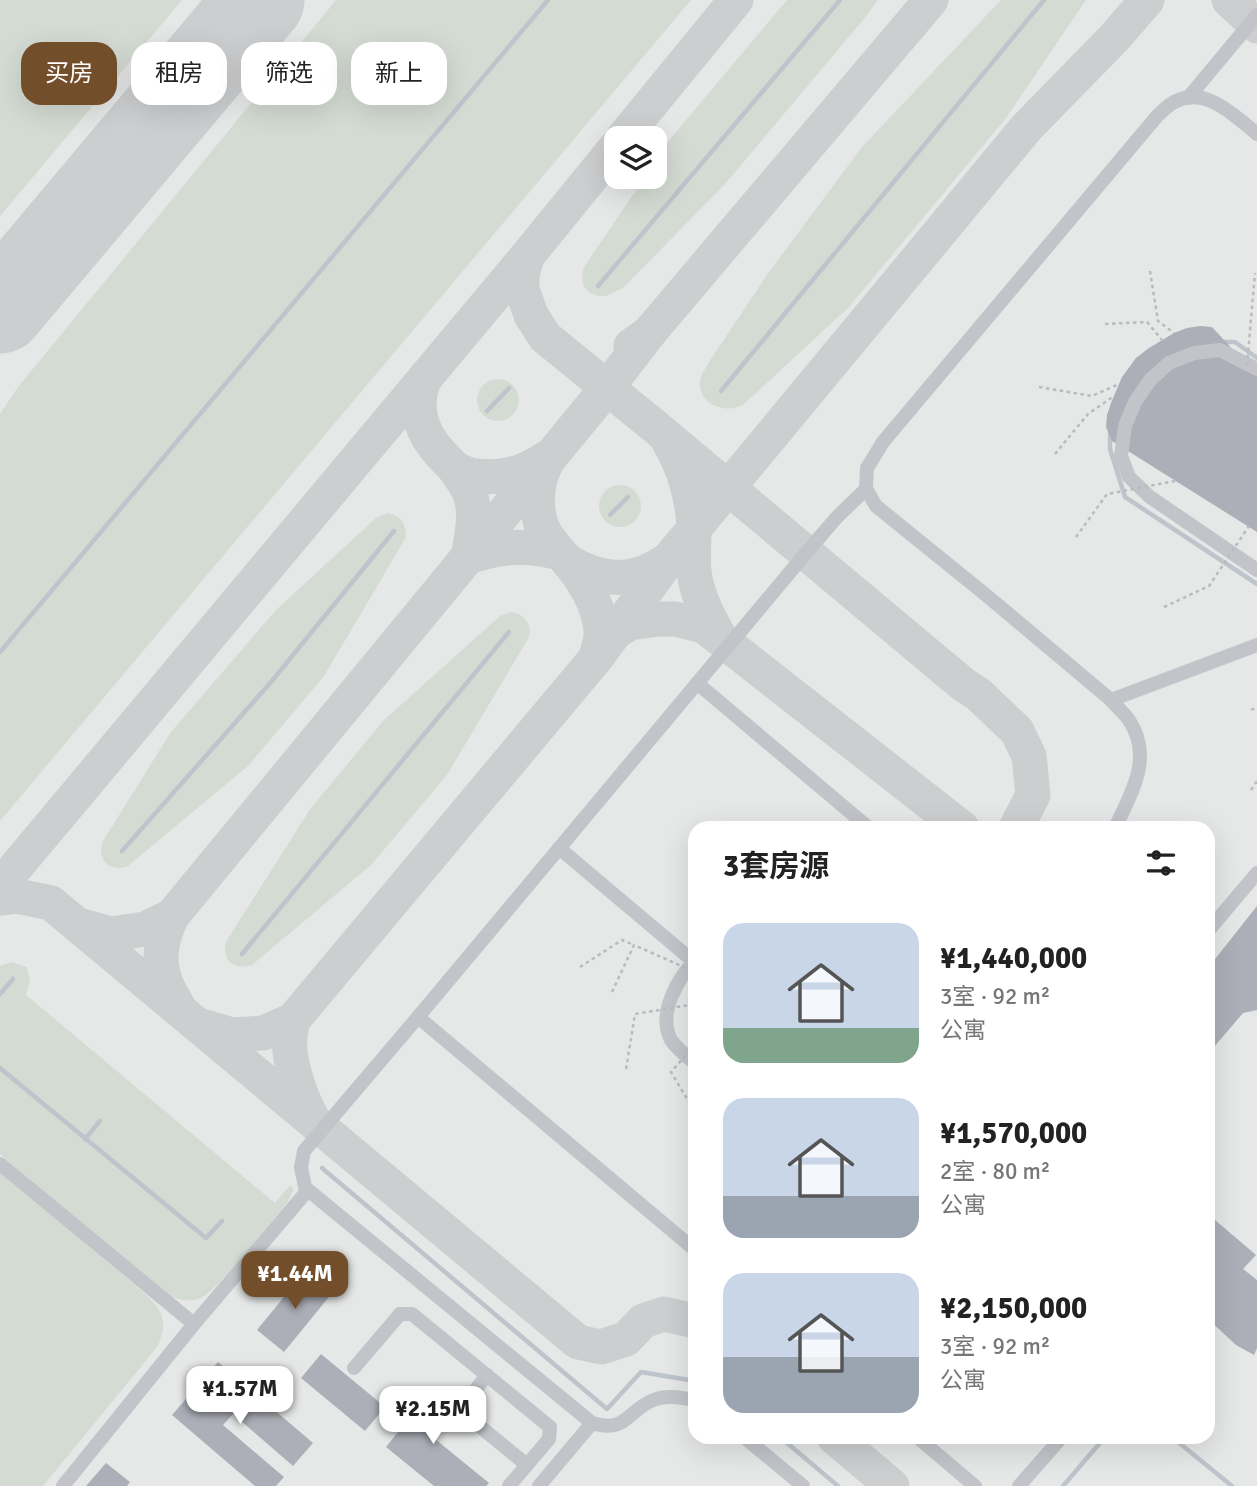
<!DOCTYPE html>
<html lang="zh">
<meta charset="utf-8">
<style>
body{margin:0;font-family:Signika,"Noto Sans SC",sans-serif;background:#f6f6f6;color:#222;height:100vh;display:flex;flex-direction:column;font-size:26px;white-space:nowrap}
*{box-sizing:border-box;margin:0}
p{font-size:23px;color:#767676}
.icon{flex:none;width:38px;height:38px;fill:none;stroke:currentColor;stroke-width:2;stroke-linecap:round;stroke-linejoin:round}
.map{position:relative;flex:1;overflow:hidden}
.details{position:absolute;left:688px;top:821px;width:527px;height:623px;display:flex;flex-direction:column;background:#fff;border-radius:21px;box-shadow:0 7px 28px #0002}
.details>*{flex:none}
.top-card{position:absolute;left:21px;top:42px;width:562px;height:63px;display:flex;gap:14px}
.fabs{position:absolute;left:604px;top:126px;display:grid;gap:14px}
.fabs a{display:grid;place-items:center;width:63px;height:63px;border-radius:14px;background:#fff;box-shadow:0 7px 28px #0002;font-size:35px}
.price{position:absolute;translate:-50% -60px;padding:0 16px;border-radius:14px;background:#fff;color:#222;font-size:23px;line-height:46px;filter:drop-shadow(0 2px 4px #0008)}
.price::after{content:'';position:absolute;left:50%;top:42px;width:21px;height:16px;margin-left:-10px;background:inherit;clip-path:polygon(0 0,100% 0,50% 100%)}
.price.active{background:#734e2b;color:#fff}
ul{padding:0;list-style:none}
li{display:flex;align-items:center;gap:21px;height:175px;padding:0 35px}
li span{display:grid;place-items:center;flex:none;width:196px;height:140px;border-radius:21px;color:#555}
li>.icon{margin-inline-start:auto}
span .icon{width:84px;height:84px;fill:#fffc;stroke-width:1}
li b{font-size:30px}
h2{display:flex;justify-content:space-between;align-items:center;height:84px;padding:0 35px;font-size:30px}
.tag{padding:0 24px;border-radius:21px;background:#fff;box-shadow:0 7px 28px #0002;font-size:24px;line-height:63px}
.tag.active{background:#734e2b;color:#fff}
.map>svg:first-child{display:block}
</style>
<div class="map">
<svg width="1257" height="1486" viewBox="0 0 1257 1486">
<rect width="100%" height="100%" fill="#f5f6f3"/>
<!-- built -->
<path fill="#e6e7e7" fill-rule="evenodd" d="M0,0h1257v1486h-1257zM616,138h38v39h-38zM695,828h513v609h-513z"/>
<!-- green -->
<g fill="#d4dbd3">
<polygon points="0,0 182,0 0,216"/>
<polygon points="336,0 691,0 0,821 0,414 18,387"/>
<polygon points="787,0 878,0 863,20 725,184 623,288 606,296 599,296 590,293 584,287 582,280 583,270 588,261 645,177 654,177 655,162 666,144"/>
<path d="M1001,0h85l-80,118 -157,189 -106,98c-17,9 -45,0 -43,-24 0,-5 5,-11 7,-16l62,-93 93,-125z"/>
<circle cx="498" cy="400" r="21"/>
<circle cx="620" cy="506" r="21"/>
<path d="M387,513c14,2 21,12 18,26l-81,137 -76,90 -120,100c-18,7 -32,-6 -25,-25l68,-109 105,-122 100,-92z"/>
<path d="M511,612c14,2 21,12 18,25l-82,138 -76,90 -119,100c-19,6 -32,-6 -25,-25l84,-132 73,-88 116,-104z"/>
<path d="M11,962l16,5 3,14 -4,14 249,208 15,-18 4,4 -7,14c-13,15 -74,92 -86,95 -14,5 -24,1 -37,-4l-164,-140v-188z"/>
<path d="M0,1171l144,122c19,18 25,29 13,54l-114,139h-43z"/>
</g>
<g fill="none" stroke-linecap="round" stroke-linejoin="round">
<!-- stream -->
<g stroke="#bec4cb" stroke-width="4.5">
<polyline points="598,286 840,0"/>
<polyline points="1220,342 1235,342 1257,358"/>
<polyline points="721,391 1044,0"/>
<polyline points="487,411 509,388"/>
<polyline points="1110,431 1110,449 1125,497 1257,584"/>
<polyline points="610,515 628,497"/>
<polyline points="0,652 548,0"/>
<polyline points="122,851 271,682 394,531"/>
<polyline points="242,954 509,632"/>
<polyline points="0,994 13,979"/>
<polyline points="0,1068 206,1238 222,1221"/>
<polyline points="85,1139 100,1121"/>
<polyline points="322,1168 607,1409 641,1372 695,1381"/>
<polyline points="780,1437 838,1486"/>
<polyline points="1172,1437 1232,1486"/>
<polyline points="1063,1486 1105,1437"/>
</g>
<!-- taxiway -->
<g stroke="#ccced0" stroke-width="35">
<polyline points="1229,0 1257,26"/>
<polyline points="623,138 736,0"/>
<polyline points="528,255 522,274 522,289 531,315 545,337 653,425 964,685 978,694 1017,731 1029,756 1033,795 1016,828"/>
<polyline points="631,346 649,333 931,0"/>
<path d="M425,378c-20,45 13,78 47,104"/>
<path d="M669,442c16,27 24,56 25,88 0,16 -2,32 1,48 4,22 15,42 25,60"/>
<path d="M546,464c-11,21 -12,50 0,71 4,6 9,12 14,18"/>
<path d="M455,469c7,3 14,6 21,7 25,3 50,-3 70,-18"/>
<path d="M455,469c5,8 12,16 15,25 7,19 2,43 -2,63 35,-11 56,-13 92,-4"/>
<path d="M566,559c17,19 33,46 35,71 1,9 -3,19 -5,28"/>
<path d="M569,562c36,21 66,21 100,-3l358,-432 87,-89 33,-38"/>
<polyline points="614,633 630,623 658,619 675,619 704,626 962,828"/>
<polyline points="0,886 528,255 616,147"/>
<polyline points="0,898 17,896 51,903 578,1342 601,1347 626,1339 643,1321 664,1314 695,1321"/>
<path d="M172,916c-16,33 -15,58 5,88"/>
<polyline points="79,925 111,934 145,929 172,916 607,388 649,333"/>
<path d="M293,1020c-1,6 -3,11 -3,17 -3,22 11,61 22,81"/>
<polyline points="202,1026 232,1035 263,1033 293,1020 596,658 667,562"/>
<polyline points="834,1437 892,1486"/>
</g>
<!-- runway -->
<polyline stroke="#ccced0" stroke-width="89" points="0,309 260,0"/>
</g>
<!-- building -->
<g fill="#acafb7">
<polygon points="1200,326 1212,327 1257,376 1257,532 1112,441 1106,427 1107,415 1111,403 1122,377 1136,358 1149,348 1174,333 1187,328"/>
<polygon points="1257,906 1257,1010 1243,1013 1208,1054 1208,968"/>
<polygon points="1208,1214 1256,1255 1243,1269 1257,1280 1257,1348 1254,1355 1236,1345 1208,1319"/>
<polygon points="306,1270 333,1292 284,1352 257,1330"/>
<polygon points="321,1354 385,1407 365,1431 301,1378"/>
<polygon points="218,1362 313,1443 293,1466 233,1414 223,1425 284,1477 276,1486 255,1486 172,1415"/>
<polygon points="432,1390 458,1411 435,1439 489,1483 486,1486 434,1486 386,1447"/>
<polygon points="106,1463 130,1482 127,1486 86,1486"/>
</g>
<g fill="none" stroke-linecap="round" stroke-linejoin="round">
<!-- path -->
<g stroke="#babbbf" stroke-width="2.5" stroke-dasharray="3.5 3.5" stroke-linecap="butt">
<polyline points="1150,271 1158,321 1174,333"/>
<polyline points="1105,324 1147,322 1162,340"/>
<polyline points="1039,387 1092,396 1119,384"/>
<polyline points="1055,454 1088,414 1114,396"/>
<polyline points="1251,710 1257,707"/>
<polyline points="1251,790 1257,781"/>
<polyline points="580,967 622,940 634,945"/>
</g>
<!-- minor -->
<g stroke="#c2c4c9" stroke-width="14">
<polyline points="1188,98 1257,15"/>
<polyline points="1257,369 1220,350 1194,353 1169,363 1150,380 1135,402 1125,426 1121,456 1129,477 1150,497 1257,570"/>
<polyline points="697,683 869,828"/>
<polyline points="1111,700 1257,645"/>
<path d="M1115,828c16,-35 39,-70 14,-108 -5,-7 -13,-14 -18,-20l-125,-105 -110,-89 -10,-17 1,-21 16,-26 275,-327c4,-3 8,-8 13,-11 32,-21 63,11 86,30"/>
<polyline points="559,848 693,961"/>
<polyline points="1208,931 1257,873"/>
<path d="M695,960c-17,19 -38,53 -24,80 6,9 15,16 24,23"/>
<polyline points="418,1017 695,1250"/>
<polyline points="0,1164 194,1324"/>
<polyline points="306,1192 301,1167 304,1151 418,1017 806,553 837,517 866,489"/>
<polyline points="354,1368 400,1314 412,1314 550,1427 549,1439 527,1465"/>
<polyline points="487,1375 465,1403 467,1416 527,1465 509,1486"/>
<polyline points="744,1437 803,1486"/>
<polyline points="917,1437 975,1486"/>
<path d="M63,1486l131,-162 114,-134 284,233c36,11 35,-14 64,-24 12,-4 26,-1 39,1"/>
<polyline points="539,1486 592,1423"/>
<polyline points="1019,1486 1062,1437"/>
</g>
<!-- path-bridge -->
<g stroke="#babbbf" stroke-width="2.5" stroke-dasharray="3.5 3.5" stroke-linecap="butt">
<polyline points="1247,365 1255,273"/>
<polyline points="1076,537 1107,494 1175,481"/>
<polyline points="1164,607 1209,586 1249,526"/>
<polyline points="612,992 634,945 695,972"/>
<polyline points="695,1045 671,1072 695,1112"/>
<polyline points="626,1069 635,1014 695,1004"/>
</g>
</g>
</svg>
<div class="fabs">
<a><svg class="icon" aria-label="layers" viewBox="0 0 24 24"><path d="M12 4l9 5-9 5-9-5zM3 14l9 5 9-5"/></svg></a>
</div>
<b class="price active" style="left:295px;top:1311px">¥1.44M</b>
<b class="price" style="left:240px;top:1426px">¥1.57M</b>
<b class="price" style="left:433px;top:1446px">¥2.15M</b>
<div class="top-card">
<a class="tag active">买房</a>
<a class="tag">租房</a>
<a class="tag">筛选</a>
<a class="tag">新上</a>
</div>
<section class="details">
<h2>3套房源<svg class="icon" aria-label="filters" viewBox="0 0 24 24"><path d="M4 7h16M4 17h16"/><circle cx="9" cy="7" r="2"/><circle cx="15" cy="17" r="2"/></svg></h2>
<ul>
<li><span style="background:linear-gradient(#c9d6e8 75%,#7fa58c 0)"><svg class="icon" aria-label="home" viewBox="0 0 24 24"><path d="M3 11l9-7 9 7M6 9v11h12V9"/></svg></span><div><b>¥1,440,000</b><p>3室 · 92 m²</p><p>公寓</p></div></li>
<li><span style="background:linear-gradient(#c9d6e8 70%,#9aa5b1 0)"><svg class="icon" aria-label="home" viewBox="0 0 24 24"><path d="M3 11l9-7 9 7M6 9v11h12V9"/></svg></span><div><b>¥1,570,000</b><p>2室 · 80 m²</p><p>公寓</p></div></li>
<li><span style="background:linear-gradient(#c9d6e8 60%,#9aa5b1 0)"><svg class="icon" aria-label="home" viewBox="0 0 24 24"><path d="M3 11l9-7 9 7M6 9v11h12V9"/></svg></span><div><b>¥2,150,000</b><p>3室 · 92 m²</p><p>公寓</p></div></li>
</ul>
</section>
</div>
